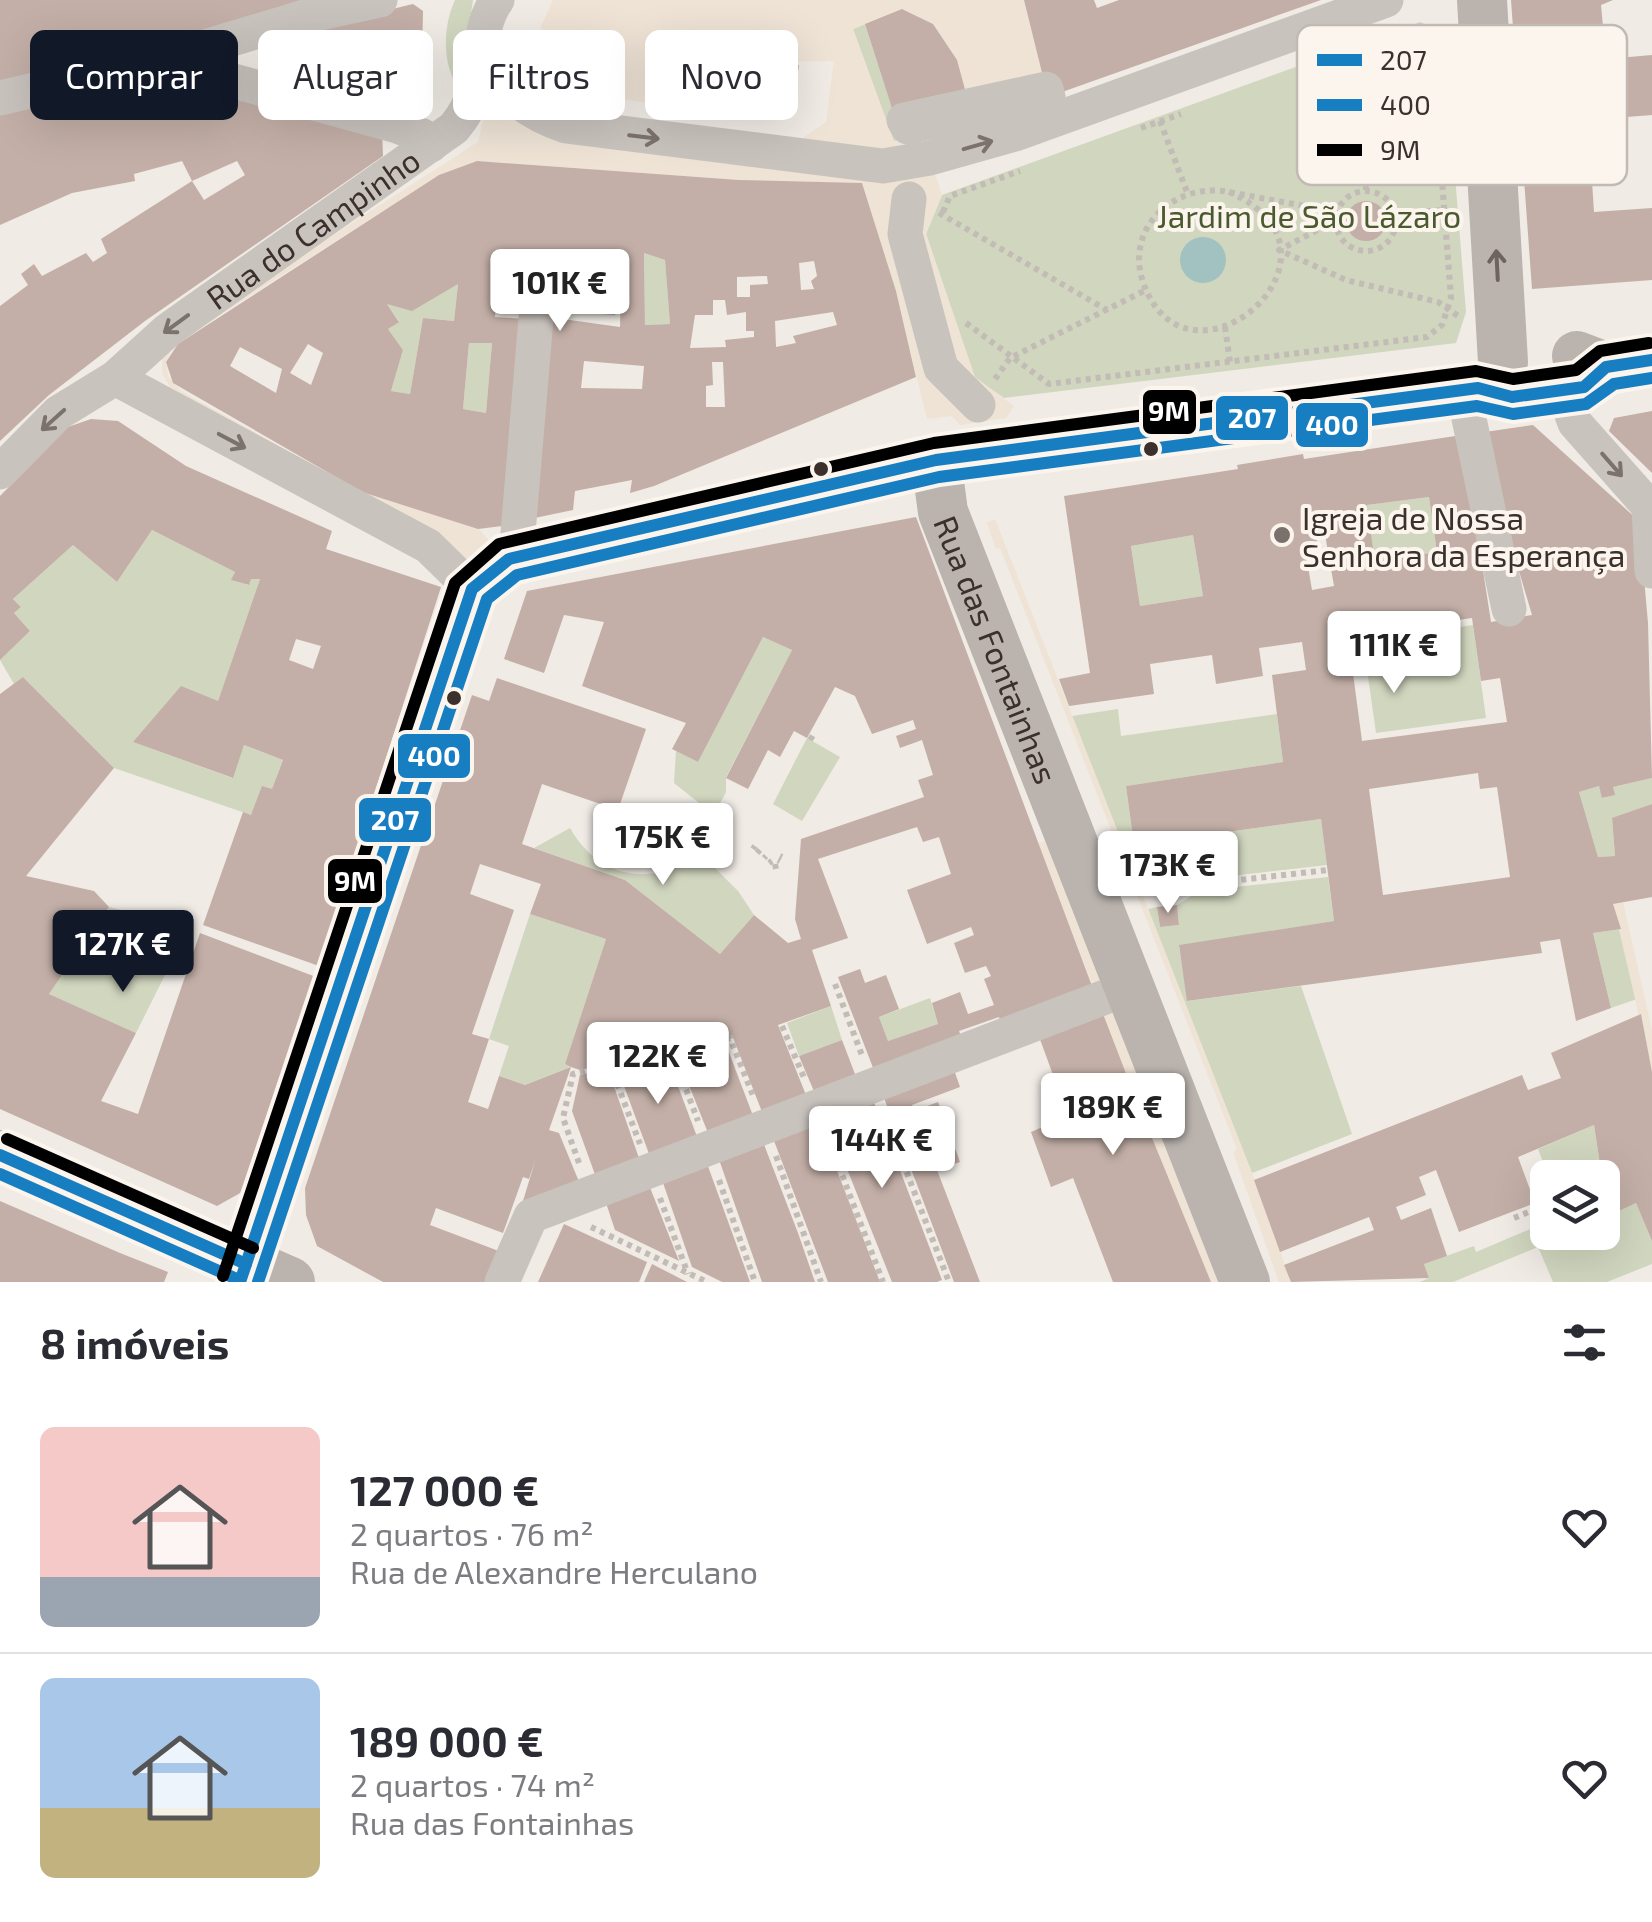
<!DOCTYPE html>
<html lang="pt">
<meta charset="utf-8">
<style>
body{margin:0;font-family:"Exo 2",sans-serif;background:#f2f2f3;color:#2b2b33;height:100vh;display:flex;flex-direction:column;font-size:38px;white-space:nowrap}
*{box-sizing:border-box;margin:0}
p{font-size:32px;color:#7c7c81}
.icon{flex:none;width:55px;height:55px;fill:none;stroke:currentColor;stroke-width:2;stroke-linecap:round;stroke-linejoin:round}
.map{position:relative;height:1282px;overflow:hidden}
.panel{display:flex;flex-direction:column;background:#fff;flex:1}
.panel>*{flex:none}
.guide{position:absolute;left:30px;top:30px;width:1000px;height:90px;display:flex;gap:20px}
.buttons{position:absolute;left:1530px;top:1160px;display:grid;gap:20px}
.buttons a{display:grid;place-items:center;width:90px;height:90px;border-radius:15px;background:#fff;box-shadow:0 10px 40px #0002;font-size:50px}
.price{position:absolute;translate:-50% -85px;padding:0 22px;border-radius:10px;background:#fff;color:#222;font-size:32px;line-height:65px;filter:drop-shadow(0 2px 5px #0008)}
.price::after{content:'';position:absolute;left:50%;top:60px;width:30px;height:22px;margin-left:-15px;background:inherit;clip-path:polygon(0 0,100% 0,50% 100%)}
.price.current{background:#111827;color:#fff}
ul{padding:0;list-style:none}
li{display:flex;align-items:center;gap:30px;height:250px;padding:0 40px}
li+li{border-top:2px solid #e1e1e2}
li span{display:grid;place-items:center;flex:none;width:280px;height:200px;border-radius:15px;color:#555}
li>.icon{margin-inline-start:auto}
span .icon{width:120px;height:120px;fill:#fffc;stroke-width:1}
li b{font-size:42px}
h2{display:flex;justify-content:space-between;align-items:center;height:120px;padding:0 40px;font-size:42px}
.tag{padding:0 35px;border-radius:15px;background:#fff;box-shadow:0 10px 40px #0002;font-size:35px;line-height:90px}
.tag.current{background:#111827;color:#fff}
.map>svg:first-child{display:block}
</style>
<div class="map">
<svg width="1652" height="1282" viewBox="0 0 1652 1282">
<rect width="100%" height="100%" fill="#f0ebe5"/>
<!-- green -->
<g fill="#d1d6bf">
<path d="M455,0h18l-13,89c-19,-22 -17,-64 -5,-89z"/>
<polygon points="1420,22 1436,29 1444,40 1466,312 1456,343 1004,398 975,378 926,234 942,195"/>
<polygon points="865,24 896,121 910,137 894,142 853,29"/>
<polygon points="644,253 665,260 670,324 645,325"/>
<polygon points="458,284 454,321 423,318 410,394 391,391 403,350 388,329 399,321 387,304"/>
<polygon points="469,343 492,343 486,413 463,409"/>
<polygon points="1429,497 1437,552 1375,561 1367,505"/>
<polygon points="152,530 235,572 232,580 248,585 251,579 260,579 218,701 133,742 232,778 244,745 283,760 272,789 251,815 114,768 23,677 14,684 0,660 30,631 14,613 21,607 13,599 73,545 117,582"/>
<polygon points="1193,535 1203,596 1140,606 1131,546"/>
<polygon points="1473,625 1486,718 1376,733 1363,641"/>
<polygon points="763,637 792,650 726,777 726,792 714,815 674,783 676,751 698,762"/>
<polygon points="1118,709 1121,736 1277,714 1283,762 1126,786 1134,845 1321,819 1327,865 1197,880 1173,869 1134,873 1072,716"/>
<polygon points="807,738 840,757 802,821 773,804"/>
<polygon points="1652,778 1652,804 1612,819 1615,856 1598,857 1579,792 1599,786 1603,798 1614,795 1613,787"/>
<path d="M614,817c23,33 53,18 84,35 -38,20 -74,21 -105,-10z"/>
<path d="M570,828c30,53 83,58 132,27l36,36 16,24 -34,39 -95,-74 -91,-32z"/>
<polygon points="1328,877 1334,921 1179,946 1188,1001 1301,986 1352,1134 1252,1173 1148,909 1157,907 1160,927 1179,925 1177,905 1199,891"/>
<polygon points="109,907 189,927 136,1033 49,994"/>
<polygon points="530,914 606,939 565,1064 571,1067 525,1085 499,1076 509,1046 489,1039"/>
<polygon points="1621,929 1637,999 1611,1008 1593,933"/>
<polygon points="930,998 938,1024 888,1041 879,1017"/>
<polygon points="831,1006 842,1040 799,1056 787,1023"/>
<polygon points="1594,1125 1602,1177 1549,1177 1538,1149"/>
<polygon points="1603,1180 1608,1215 1636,1203 1652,1241 1652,1264 1607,1282 1553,1282 1538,1247 1453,1282 1420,1282 1429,1278 1424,1264 1474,1246 1476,1252 1547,1222 1548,1232 1602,1232"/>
</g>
<!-- plaza -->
<g fill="#eee3d5">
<polygon points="553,0 1024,0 1046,89 969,104 933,24 903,9 853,29 894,141 910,137 911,147 898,150 803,144 804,137 826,122 834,61 769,62 765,98 794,102 778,120 612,98 580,108 554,106 522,86 513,71 536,66 565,69 569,33 540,29"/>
<polygon points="489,94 511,118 549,136 933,168 942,195 926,234 975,377 1014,406 1006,418 960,425 952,416 927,419 896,291 862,183 739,180 477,161 439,175 203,326 172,349 166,362 168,376 181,391 362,492 479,529 490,542 466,561 170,387 162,373 162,355 200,321 478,142"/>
<polygon points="995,519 1252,1173 1291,1282 1279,1282 1233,1152 1237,1149 1000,548 996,549 987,523"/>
<polygon points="1047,841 1220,1282 1211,1282 1132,1089 1038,843"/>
<polygon points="1623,902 1652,1030 1652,1072 1613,904"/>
</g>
<!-- water -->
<circle fill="#a1c2c1" cx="1203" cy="260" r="23"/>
<!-- building -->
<g fill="#c3afa7" fill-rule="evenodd">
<polygon points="0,0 323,0 0,86"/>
<polygon points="1024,0 1094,0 1097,8 1119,0 1321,0 1048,97"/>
<polygon points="1511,0 1613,0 1601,5 1606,59 1652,55 1652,115 1588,120 1594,212 1652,208 1652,280 1532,289"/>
<polygon points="413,4 423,11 421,108 410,116 265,75 265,40"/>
<polygon points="902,9 933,24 957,60 969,104 896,121 865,24"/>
<polygon points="769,62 799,65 794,102 764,98"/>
<polygon points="165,77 382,131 383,156 145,321 49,395 0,441 0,306 28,285 21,274 34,264 42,276 86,253 93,262 107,253 101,239 192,181 204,200 245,175 237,161 192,181 182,161 134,174 135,181 72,193 0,225 0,109"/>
<path d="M477,161l262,19 123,3 34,108 20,86 -262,109 -24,7 2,-13 -57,11 -2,19 -48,10 23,-203 72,10 1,-41h-5l-1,29 -65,-5 -25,9 6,-55 -32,-4 -3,20 27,3 -3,22 -24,-2 -1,14 30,2 -14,206 -33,4 -116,-37 -189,-109 -7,-21 12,-18 261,-169zM644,253l21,7 5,64 -25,1zM814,261l3,15 -6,5 3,8 -13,1 -2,-27zM767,276l1,8 -18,1v12h-13v-20zM458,284l-4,37 -31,-3 -13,76 -19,-3 12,-41 -15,-21 11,-7 -12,-18 25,7zM713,300h12l2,15 19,-3v19h8v6l-29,3 1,7 -36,1 5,-33h18zM833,312l4,13 -44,11 3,7 -20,4 -1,-26zM469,343h23l-6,70 -23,-4zM308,344l15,9 -12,32 -21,-12zM240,347l42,22 -6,24 -46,-27zM584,361l60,5 -2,23 -61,-1zM712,362h11l2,45h-19v-21l7,-1z"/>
<circle cx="1366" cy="221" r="20"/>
<polygon points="1652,411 1652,473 1609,431 1614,418"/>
<path d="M91,419l27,2 68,45 146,65 -6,18 115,38 -122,379 -116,-41 40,-113 8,3 11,-29 10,3 11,-29 -39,-15 -11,33 -100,-36 48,-56 37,15 42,-122h-9l-2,6 -18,-5 4,-8 -83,-42 -35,52 -44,-37 -60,54 8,8 -7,6 16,18 -30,29v-164l68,-69zM296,639l25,7 -8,23 -24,-9z"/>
<path d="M1533,425l106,96 9,102 4,155 -39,9 2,8 -13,3 -3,-12 -20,6 19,65 17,-1 -3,-38 40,-14v93l-39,7 8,25 -28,4 18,75 -35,13 -16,-82 -20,3 2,11 -355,48 -8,-56 155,-24 -13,-102 -187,26 -8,-59 157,-24 -11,-87 34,-5 -4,-28 -43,6 4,28 -47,8 -4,-29 -62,9 4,30 -85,12 -10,-27 31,-6 -26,-177 174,-27 -1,-4 66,-11 1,5 158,-24 29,187 41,-7 -54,-182zM1429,497l8,55 -62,9 -8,-56zM1323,523l11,63 -22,4 -7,-41 13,-2 -4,-23zM1193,535l10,61 -63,10 -9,-60zM1472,618l9,63 19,-3 7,44 -145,19 -14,-105zM1478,773l2,16 17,-2 13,90 -127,18 -14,-106z"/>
<path d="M916,517l179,477 -92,36 -4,-13 -40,14 5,13 -87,34 -39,-101 22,-8 5,14 21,-8 13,34 -20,8 9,24 50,-17 -6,-21 28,-11 8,22 26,-9 -10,-26 7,-3 -5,-10 -21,7 -11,-30 20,-8 -3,-8 -44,17 -20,-54 44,-16 -12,-37 -16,5 -6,-15 -99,32 30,79 -36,12 19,56 -53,19 30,75 -44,17 -32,-82 -152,35 -9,-3 -22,63 10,3 23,56 -62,22 16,-53 -7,21 -6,-2 -20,56 -67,-25 -6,17 74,28 -11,29h-110l-66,-36 -11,-31 -1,-27 167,-493 17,6 8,-23 149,51 -28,81 -76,-26 -20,60 103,36 95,74 34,-39 34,28 13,-4 -6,-20 6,-80 123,-42 -6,-17 15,-5 -11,-35 -22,8 -4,-12 20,-7 -3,-9 -41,14 -17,-38 -20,-9 -28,51 -13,-7 -14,26 -12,-7 -20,39 -22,-11 66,-128 -29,-13 -65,125 -26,-13 14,-26 -104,-37 22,-64 -40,-7 -20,58 -40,-14 23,-68zM480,864l61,20 -11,30 76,25 -41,125 6,3 -46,18 -26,-9 -11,33 -20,-7 21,-63 -17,-5 42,-124 -44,-16z"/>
<polygon points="23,677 114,768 26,876 94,891 109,907 49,994 136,1033 101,1101 138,1114 200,933 316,977 242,1192 217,1206 0,1109 0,694"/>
<polygon points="1177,905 1179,925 1160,927 1157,907"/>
<polygon points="1100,1006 1132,1089 1211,1282 1113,1282 1073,1178 1051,1187 1031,1132 1068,1116 1037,1031"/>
<polygon points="1641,1014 1652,1072 1652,1241 1636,1203 1608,1216 1594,1125 1518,1157 1535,1203 1459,1232 1436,1170 1419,1177 1426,1195 1396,1207 1401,1220 1431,1208 1447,1256 1424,1264 1429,1278 1291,1282 1284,1265 1374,1230 1369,1217 1280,1252 1254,1180 1522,1075 1528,1090 1561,1078 1551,1053"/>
<polygon points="842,1040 858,1082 816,1096 799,1056"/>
<polygon points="725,1042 755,1121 710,1138 677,1055"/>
<polygon points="667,1057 699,1142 652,1162 617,1067"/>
<polygon points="952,1064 960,1087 912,1105 914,1111 938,1102 960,1162 937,1170 980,1282 954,1282 881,1090"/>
<polygon points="608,1069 641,1164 597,1180 572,1111 580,1075"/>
<polygon points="870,1092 942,1280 937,1282 892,1282 824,1111"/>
<polygon points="814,1115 824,1137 880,1282 828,1282 771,1133"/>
<polygon points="760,1134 798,1233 815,1282 762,1282 716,1151"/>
<polygon points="705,1158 750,1282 722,1282 692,1267 660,1174"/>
<polygon points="647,1180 679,1261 615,1230 603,1194"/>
<polygon points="0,1201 120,1253 168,1272 164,1282 0,1282"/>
<polygon points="564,1224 647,1262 639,1282 538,1282"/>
<polygon points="652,1264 687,1282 644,1282"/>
</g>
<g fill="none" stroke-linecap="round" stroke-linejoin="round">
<!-- path -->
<g stroke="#c2bbb6" stroke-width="6" stroke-dasharray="5 5" stroke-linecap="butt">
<polyline points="556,38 544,37 541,59 559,61 563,32"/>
<polyline points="1160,121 1187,192"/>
<polyline points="1141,128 1181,114"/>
<polyline points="1366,190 1364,120 1431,36 1415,29 1399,33"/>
<circle cx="1366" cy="221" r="30"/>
<path d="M1229,192c140,61 -42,217 -86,90 -18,-53 29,-97 80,-91l114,21"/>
<polyline points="943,212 950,196 1020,171"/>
<polyline points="939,213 1107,310"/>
<polyline points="1396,213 1445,210"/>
<polyline points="1335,221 1279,250 1346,280 1438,302 1461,318"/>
<polyline points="966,323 1049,384 1427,337 1442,325 1451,298 1431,36 1436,29"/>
<polyline points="1225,327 1230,362"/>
<polyline points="995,379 1010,358 1146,290"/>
<polyline points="810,740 815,732"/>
<polyline points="753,849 755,846"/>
<polyline points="757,853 760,850"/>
<polyline points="780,856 782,857"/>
<polyline points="764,858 766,856"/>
<polyline points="778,860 780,861"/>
<polyline points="769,863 772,861"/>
<polyline points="775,864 776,869"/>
<polyline points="1142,891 1328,870"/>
<polyline points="835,984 863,1058"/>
<polyline points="782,1026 805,1080"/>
<polyline points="672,1052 698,1121"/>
<polyline points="610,1065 640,1144"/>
<polyline points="885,1116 949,1282"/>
<polyline points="828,1138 883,1282"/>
<polyline points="776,1156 821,1282"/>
<polyline points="579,1163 563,1118 573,1074 730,1038 754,1098"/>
<polyline points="719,1180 755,1282"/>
<polyline points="660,1198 688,1274"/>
<polyline points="1514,1218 1536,1209"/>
<polyline points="591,1227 707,1282"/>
</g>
<!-- street -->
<g stroke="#c9c3be" stroke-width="35">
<polyline points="165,62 397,126 423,136 431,145"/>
<path d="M483,63c24,32 45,50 83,63l317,40 47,-8 85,-24 371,-134"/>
<polygon points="1046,89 1048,97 908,127 904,120"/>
<polyline points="0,98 159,61 311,15 380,0"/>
<polyline points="909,199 905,234 941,368 978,405"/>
<polyline points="115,378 428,546 472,589"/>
<polyline points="1463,390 1509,609"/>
<polyline points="1563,390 1575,423 1652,510"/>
<path id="s1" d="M0,472l58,-59 57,-35 53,-48 286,-202c39,-46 16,-90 43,-128"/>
<polyline points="1649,507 1652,571"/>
<polyline points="516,557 536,318"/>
<polyline points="502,1282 531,1216 1126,989"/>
</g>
<!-- secondary -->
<g stroke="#bab3ae" stroke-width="50">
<polyline points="1482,0 1503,362"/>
<polyline points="1577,356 1606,367 1652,360"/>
<path id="s2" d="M936,460l7,52 302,770"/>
<polyline points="0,1155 290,1282"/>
<polyline points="240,1282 472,589 509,559 936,460 1463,390 1478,388 1512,397 1584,387 1606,367"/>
</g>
<!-- bus-1 casing -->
<g stroke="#fbf5ee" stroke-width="20">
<g id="bus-1">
<polyline points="0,1155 246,1264"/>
<polyline points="240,1282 472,589 509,559 936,460 1478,388 1512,397 1584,387 1606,367 1652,360"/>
</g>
</g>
<!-- bus-2 casing -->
<g stroke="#fbf5ee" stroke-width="20">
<g id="bus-2">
<polyline points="0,1174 239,1280"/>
<polyline points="258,1282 487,599 517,575 939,477 1477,406 1513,414 1586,404 1614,384 1652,378"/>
</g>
</g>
<!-- bus-3 casing -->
<g stroke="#fbf5ee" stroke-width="20">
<g id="bus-3">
<polyline points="7,1139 253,1248"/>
<polyline points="223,1276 455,583 499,544 934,443 1476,371 1513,379 1576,370 1600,351 1649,343"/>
</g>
</g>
<!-- bus-1 -->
<use href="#bus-1" stroke="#187ec2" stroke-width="12"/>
<!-- bus-2 -->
<use href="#bus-2" stroke="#187ec2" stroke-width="12"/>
<!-- bus-3 -->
<use href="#bus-3" stroke="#000" stroke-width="12"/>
</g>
<!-- one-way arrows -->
<defs><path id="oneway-shaft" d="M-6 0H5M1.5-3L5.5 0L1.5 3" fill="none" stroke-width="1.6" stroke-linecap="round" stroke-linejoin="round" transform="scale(2.5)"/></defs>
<g stroke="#7b726d">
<use href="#oneway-shaft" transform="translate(644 137) rotate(7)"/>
<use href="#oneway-shaft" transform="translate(978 145) rotate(-16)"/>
<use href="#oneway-shaft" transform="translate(176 324) rotate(144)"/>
<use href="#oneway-shaft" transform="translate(53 420) rotate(138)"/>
<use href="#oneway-shaft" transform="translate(232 441) rotate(28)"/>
<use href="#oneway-shaft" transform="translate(1612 465) rotate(49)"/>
</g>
<use stroke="#6e645f" href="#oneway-shaft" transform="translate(1497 265) rotate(-93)"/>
<!-- markers -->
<g fill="#3b302b" stroke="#fbf5ee" stroke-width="4">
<circle cx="1151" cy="449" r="9"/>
<circle cx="821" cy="469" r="9"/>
<circle cx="454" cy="698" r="9"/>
</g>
<circle fill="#7a716c" stroke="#fbf5ee" stroke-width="4" cx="1282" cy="535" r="10"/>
<g text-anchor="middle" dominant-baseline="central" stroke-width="8" stroke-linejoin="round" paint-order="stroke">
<!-- park labels -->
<g font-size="32" fill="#4a5a2e" stroke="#fbf5ee">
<text x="1309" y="215">Jardim de São Lázaro</text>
</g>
<!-- street labels -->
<g font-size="32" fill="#3b302b" stroke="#fbf5ee">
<text stroke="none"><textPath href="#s1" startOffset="398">Rua do Campinho</textPath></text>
<text stroke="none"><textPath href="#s2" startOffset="200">Rua das Fontainhas</textPath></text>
</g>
<!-- poi labels -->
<g font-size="32" fill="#3b302b" stroke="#fbf5ee" text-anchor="start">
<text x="1302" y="517">Igreja de Nossa<tspan x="1302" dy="37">Senhora da Esperança</tspan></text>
</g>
</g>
<!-- legend -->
<rect x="1297" y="25" width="330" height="160" rx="15" fill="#fbf5ee" stroke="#c1bab4" stroke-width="2.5"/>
<rect x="1317" y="54" width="45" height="12" fill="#187ec2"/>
<rect x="1317" y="99" width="45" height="12" fill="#187ec2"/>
<rect x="1317" y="144" width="45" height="12" fill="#000"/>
<g font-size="28" fill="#3b302b">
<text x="1380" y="70">207</text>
<text x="1380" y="115">400</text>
<text x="1380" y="160">9M</text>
</g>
<g stroke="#fbf5ee" stroke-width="4">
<rect x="1141" y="388" width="57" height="48" rx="10" fill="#000"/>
<rect x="1214" y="394" width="76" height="48" rx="10" fill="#187ec2"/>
<rect x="1294" y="401" width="76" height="48" rx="10" fill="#187ec2"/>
<rect x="396" y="732" width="76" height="48" rx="10" fill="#187ec2"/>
<rect x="357" y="796" width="76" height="48" rx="10" fill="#187ec2"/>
<rect x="326" y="857" width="58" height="48" rx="10" fill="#000"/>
</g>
<g font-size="28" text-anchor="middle" font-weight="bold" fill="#fff">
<text x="1169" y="421">9M</text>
<text x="1252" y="428">207</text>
<text x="1332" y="435">400</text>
<text x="434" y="766">400</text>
<text x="395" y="830">207</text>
<text x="355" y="891">9M</text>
</g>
</svg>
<div class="buttons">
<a><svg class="icon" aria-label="layers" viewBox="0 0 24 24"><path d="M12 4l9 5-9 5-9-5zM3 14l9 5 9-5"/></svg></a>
</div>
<b class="price" style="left:560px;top:334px">101K €</b>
<b class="price" style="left:1394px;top:696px">111K €</b>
<b class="price" style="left:663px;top:888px">175K €</b>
<b class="price" style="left:1168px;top:916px">173K €</b>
<b class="price current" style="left:123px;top:995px">127K €</b>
<b class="price" style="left:658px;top:1107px">122K €</b>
<b class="price" style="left:1113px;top:1158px">189K €</b>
<b class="price" style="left:882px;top:1191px">144K €</b>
<div class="guide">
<a class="tag current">Comprar</a>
<a class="tag">Alugar</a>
<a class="tag">Filtros</a>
<a class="tag">Novo</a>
</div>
</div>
<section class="panel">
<h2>8 imóveis<svg class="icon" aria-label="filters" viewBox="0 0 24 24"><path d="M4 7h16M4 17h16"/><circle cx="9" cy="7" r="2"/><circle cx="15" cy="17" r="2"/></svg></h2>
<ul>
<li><span style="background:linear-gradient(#f6c9c9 75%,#9aa5b1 0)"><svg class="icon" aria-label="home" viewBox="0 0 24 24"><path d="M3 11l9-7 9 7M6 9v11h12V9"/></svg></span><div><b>127 000 €</b><p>2 quartos · 76 m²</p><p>Rua de Alexandre Herculano</p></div><svg class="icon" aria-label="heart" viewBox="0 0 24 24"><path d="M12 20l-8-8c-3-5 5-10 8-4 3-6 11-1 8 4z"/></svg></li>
<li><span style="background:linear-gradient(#a9c7e8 65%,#c2b280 0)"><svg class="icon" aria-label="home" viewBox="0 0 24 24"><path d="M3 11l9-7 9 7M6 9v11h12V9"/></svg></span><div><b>189 000 €</b><p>2 quartos · 74 m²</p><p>Rua das Fontainhas</p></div><svg class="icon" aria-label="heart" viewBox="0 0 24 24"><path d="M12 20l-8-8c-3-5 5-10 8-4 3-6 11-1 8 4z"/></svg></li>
</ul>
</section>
